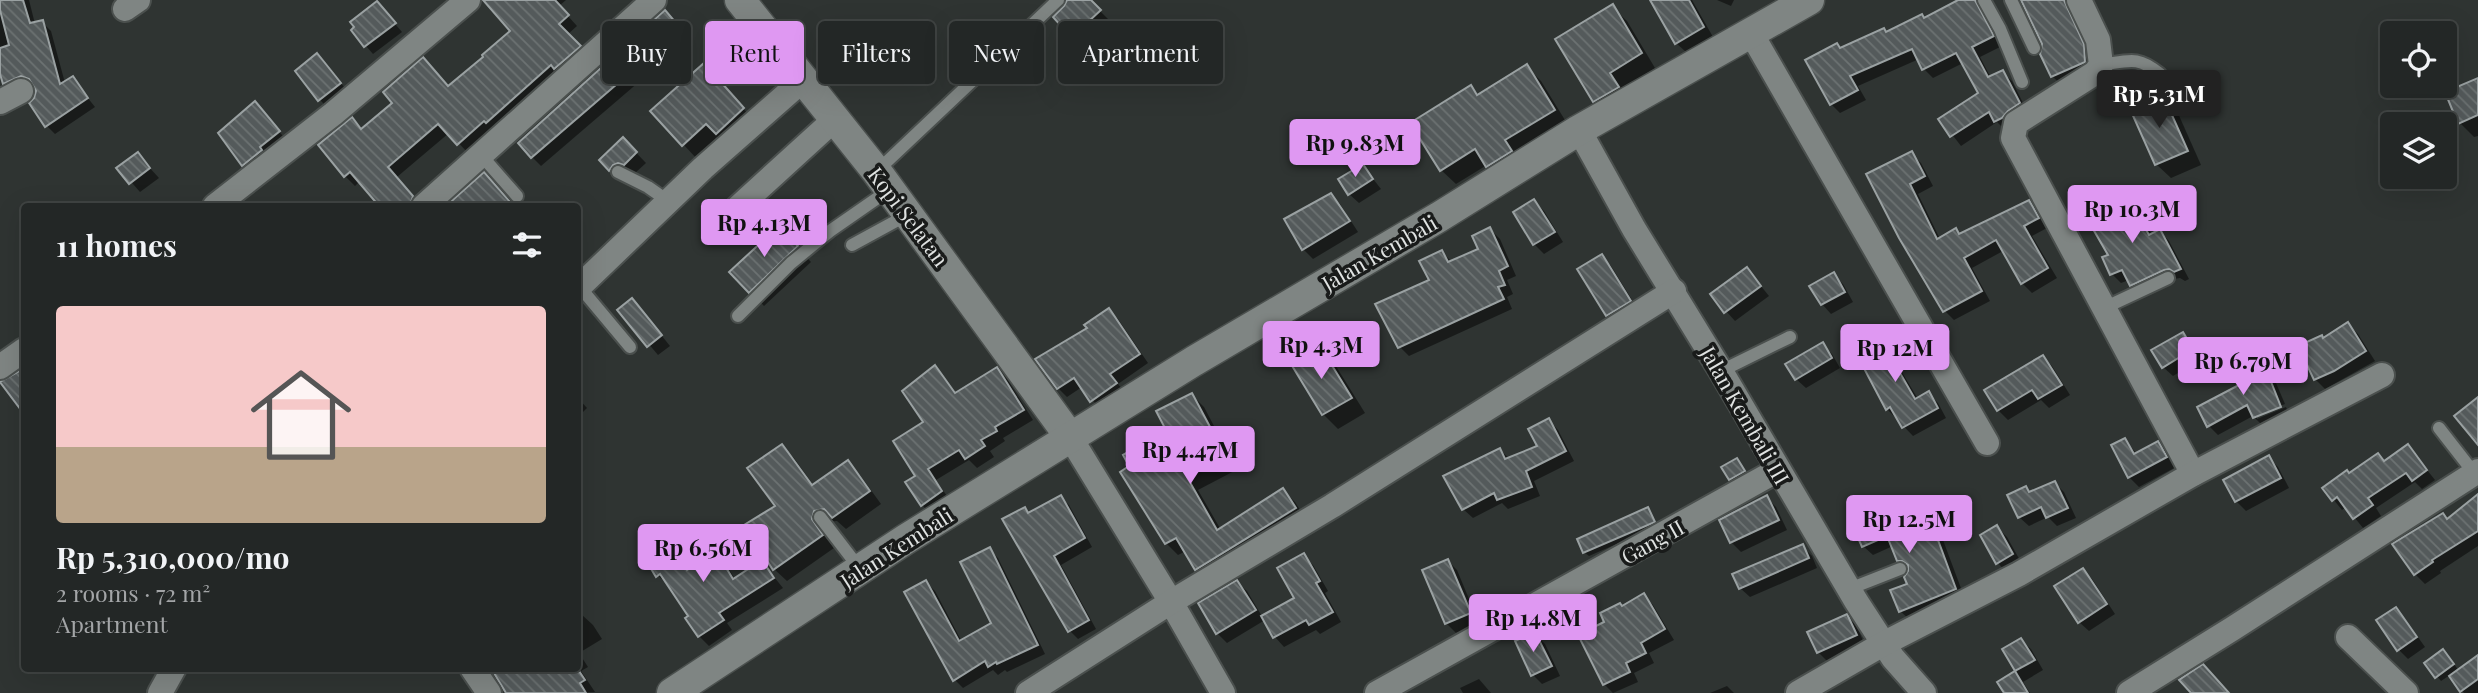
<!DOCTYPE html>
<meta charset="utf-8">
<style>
body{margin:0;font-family:"Playfair Display",serif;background:#2b2f2e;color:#f1f3f6;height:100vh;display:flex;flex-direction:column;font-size:26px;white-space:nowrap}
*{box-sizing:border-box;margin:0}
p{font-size:23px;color:#a3a5a7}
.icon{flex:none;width:38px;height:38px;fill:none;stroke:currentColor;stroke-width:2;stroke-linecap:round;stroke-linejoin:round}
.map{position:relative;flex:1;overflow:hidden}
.panel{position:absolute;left:21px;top:203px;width:560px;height:469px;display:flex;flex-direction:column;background:#232726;border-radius:7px;box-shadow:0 7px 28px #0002,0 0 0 2px #404443}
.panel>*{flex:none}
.banner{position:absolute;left:602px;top:21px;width:665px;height:63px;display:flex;gap:14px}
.buttons{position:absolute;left:2380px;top:21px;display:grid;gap:14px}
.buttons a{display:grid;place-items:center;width:77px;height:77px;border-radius:7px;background:#232726;box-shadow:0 7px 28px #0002,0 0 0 2px #404443;font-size:35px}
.price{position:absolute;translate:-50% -60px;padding:0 16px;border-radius:7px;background:#df98f2;color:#111;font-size:23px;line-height:46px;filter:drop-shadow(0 2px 4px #0008)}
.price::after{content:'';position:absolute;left:50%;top:42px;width:21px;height:16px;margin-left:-10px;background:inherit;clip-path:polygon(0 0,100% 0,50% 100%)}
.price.on{background:#222;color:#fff}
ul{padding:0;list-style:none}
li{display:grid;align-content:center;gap:14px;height:371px;padding:0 35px}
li+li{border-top:2px solid #404443}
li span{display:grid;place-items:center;height:217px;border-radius:7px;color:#555}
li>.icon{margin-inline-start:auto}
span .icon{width:126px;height:126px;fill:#fffc;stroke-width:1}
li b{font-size:30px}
h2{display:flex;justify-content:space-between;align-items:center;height:84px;padding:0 35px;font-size:30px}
.pill{padding:0 24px;border-radius:7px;background:#232726;box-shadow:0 7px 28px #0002,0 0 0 2px #404443;font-size:24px;line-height:63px}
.pill.on{background:#df98f2;color:#111}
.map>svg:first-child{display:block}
</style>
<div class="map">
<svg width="2478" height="693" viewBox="0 0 2478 693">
<defs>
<pattern id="building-back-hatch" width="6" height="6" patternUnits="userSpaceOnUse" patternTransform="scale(1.75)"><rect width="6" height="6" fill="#545a5b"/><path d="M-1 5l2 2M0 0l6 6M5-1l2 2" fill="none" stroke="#6c7272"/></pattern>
</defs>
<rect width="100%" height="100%" fill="#2f3432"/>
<!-- shadow -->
<g fill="#0007">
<polygon points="0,0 29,0 35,24 42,22 51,31 65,83 72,78 95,107 55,134 46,125 35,86 31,84 13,92 4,83 2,75 0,76"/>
<polygon points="489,0 566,0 559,6 577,26 567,35 589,57 468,153 449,133 397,177 421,206 382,206 360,181 355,186 345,176 352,120 362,130 449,88 513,32"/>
<polygon points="1059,0 1089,0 1109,20 1087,41 1076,31 1072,35 1055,17 1068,4 1067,0 1062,3"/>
<polygon points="1653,0 1692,0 1713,37 1686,52 1676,43"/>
<polygon points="1717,0 1734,0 1731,6"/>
<polygon points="1961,0 1981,0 1983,2 1985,15 2002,46 1980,57 1991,78 2002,72 2012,81 2028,113 2005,130 1997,122 1961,146 1940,119 1980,94 1963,63 1933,78 1924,69 1919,59 1858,86 1866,100 1840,113 1831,104 1841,49 1884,30 1887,33 1925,19"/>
<polygon points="2023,0 2078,0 2102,64 2071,94 2052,76 2044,44"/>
<polygon points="1612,7 1627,21 1655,68 1623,88 1632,102 1609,115 1595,101"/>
<polygon points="384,11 402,32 373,54 353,31"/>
<polygon points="674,22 689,39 541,166 532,157"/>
<polygon points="326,65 349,93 329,109 320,100"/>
<polygon points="1527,67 1541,81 1568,125 1502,180 1487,165 1456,184 1441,170 1471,87 1479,95"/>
<polygon points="718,80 757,124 697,159 683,144"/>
<polygon points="2478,80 2478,136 2474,137 2460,123"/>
<polygon points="2162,97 2177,111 2201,165 2171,178 2156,164"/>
<polygon points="263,112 287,141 252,173 220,133"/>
<polygon points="623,139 646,163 634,174 620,179 601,160"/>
<polygon points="1911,153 1921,163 1933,186 1918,194 1940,239 1955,230 1961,236 2029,202 2038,211 2047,228 2032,236 2057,278 2032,293 2022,283 2003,251 1972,268 1990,301 1954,320 1944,310 1900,237"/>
<polygon points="137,154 159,178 140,192 119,168"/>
<polygon points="1363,166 1381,189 1359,203 1349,194"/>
<polygon points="484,174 511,204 520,206 447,206"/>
<polygon points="1330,195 1340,204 1358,232 1313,259 1303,249 1287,220"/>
<polygon points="1534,201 1544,211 1563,242 1544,254 1534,244"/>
<polygon points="2129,201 2138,211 2152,235 2160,231 2169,241 2189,279 2185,281 2180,278 2174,279 2141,295 2129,280 2121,283 2112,274 2111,255"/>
<polygon points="1490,229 1500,239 1516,276 1507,280 1513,294 1507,297 1512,309 1409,356 1400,347 1431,281 1442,252 1452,262 1480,250"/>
<polygon points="793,243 811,262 764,306 732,272"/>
<polygon points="1602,256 1611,266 1639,311 1617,324 1608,315"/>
<polygon points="1747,269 1769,296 1735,321 1726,311"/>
<polygon points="1833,274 1843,284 1853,302 1831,314 1822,304"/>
<polygon points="620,310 641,310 670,346 658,355"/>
<polygon points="1109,310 1118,319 1148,363 1118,384 1125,393 1100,409 1082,387 1067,397 1058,388 1089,328"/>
<polygon points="2348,324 2358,334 2375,361 2325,389 2315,379"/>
<polygon points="2183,334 2192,344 2201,359 2173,376 2163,367"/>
<polygon points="1895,338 1905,348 1913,362 1900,369 1918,399 1928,393 1938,403 1946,418 1913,436 1887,409 1860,358"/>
<polygon points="1822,344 1832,354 1840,368 1806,388 1796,379"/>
<polygon points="1320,348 1334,363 1365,413 1338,429 1323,414"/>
<polygon points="2043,357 2052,366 2070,395 2049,408 2041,400 2008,420 1998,410 1986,391"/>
<polygon points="935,367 957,394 997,369 1007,379 1033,420 1003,438 1005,441 990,451 994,457 977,468 969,460 936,480 951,502 932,515 922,505 918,476"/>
<polygon points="2264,367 2273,376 2285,404 2257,415 2257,419 2286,407 2290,417 2264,427 2253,416 2218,435 2208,425 2241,386"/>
<polygon points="1192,395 1204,407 1224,445 1232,453 1240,468 1198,490 1221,530 1283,490 1295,502 1307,521 1209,581 1197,569 1186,551 1178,555 1166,543 1131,467 1168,430"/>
<polygon points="578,398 587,408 578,417"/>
<polygon points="1549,420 1558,430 1574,461 1534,481 1540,496 1508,509 1502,503 1473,518 1463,509 1500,450 1510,459 1540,447"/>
<polygon points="2125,440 2137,454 2158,443 2168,453 2176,467 2139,487 2129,477"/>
<polygon points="782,446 794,458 814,486 847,462 860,475 881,504 846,529 837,521 826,522 823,533 834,548 787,581 774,569 747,526 777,507"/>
<polygon points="2408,446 2435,480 2422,489 2415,482 2376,508 2381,516 2363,528 2346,507 2342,510 2324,488 2349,475 2385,463"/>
<polygon points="2269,458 2278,467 2289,488 2246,511 2236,501"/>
<polygon points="1737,460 1748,476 1735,483 1731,479"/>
<polygon points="2055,483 2064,492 2076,518 2057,526 2048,517 2029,526 2019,517 2026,488 2032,493"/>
<polygon points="1060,497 1069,505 1092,547 1061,565 1096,629 1078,639 1070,631 1025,509 1030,514"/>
<polygon points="2478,497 2478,546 2440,571 2441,573 2425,584 2415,574 2395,544 2443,515 2448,520"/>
<polygon points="1767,498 1776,507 1787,530 1741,552 1731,542"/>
<polygon points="1900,503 1909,513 1919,536 1934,531 1943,540 1965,599 1910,620 1900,611 1912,569 1908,570 1899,560 1893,546 1873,555 1863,546"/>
<polygon points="1648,509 1658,526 1589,556 1584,552"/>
<polygon points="1997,527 2007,537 2022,564 2006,572 1997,562"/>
<polygon points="667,539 677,549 689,570 716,554 725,563 735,579 762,562 783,588 727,623 732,630 709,646 699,636 690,616 668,584 657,575"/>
<polygon points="1802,546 1812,556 1817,568 1750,597 1740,588"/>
<polygon points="989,549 998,558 1045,654 1007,672 1005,670 998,675 993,670 963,688 955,680 926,582 935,591 962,642 993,624"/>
<polygon points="1303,555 1313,565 1328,591 1325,593 1341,622 1320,634 1316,630 1284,647 1275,637 1265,620 1227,643 1217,633 1237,582 1247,591 1263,618 1296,599"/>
<polygon points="1448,561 1457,570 1479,623 1456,633 1446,623"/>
<polygon points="2083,570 2092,579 2115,614 2089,631 2079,622"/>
<polygon points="1644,595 1653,605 1674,640 1649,653 1654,663 1634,673 1638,682 1613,693 1604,684 1607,623 1622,607"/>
<polygon points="2396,609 2405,619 2425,647 2408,659 2399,650"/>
<polygon points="581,614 593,625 602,639 579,653 588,667 581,671 595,692 508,693 494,668 578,668 578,617"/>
<polygon points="1846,616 1856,625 1865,645 1828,662 1818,652"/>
<polygon points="1535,634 1545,644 1560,676 1542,684 1533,675"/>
<polygon points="2021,640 2031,649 2043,670 2023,682 2030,693 2006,693 2000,682 2017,672 2004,650"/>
<polygon points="2448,656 2459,671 2478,660 2478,693 2464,693 2450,675 2441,681 2426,663"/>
<polygon points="1479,679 1491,693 1463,693 1460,688"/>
<polygon points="1727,686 1734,693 1710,693"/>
</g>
<!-- building -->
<g fill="url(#building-back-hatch)" stroke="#9aa1a2" stroke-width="2">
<polygon points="0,0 23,0 30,23 43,20 60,84 73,76 88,98 45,127 29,103 34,98 36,91 29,79 21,76 3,84 0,74 0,48 9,45 0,10"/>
<polygon points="483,0 555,0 569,15 559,24 581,46 554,69 551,65 486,123 484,121 457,145 438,124 388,167 413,196 410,206 379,206 350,172 344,177 318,145 352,117 361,129 392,103 383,92 423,57 448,86 483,57 482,55 510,31"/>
<polygon points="1067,0 1091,0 1101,10 1076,33 1066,22 1061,26 1053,17 1064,6"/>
<polygon points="1650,0 1689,0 1704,27 1675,44"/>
<polygon points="1958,0 1975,0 1994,36 1972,47 1988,77 2003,70 2020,103 2008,111 2002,118 1994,122 1989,112 1950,137 1938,119 1978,93 1956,53 1922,70 1912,49 1850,76 1858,90 1830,105 1805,60 1837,43 1840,48 1884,28 1886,32 1922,14 1924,18"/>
<polygon points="2021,0 2064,0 2084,44 2085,62 2051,77 2040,54 2042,44"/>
<polygon points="377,1 396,23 364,47 351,30 354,27 350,22"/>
<polygon points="1613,4 1642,53 1610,73 1619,87 1593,102 1555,39"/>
<polygon points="665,10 681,29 531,158 518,143"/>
<polygon points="317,53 341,83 318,101 295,71"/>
<polygon points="704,63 744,108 716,134 706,124 682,146 650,111"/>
<polygon points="1527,64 1555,110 1505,140 1512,151 1486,167 1475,149 1440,171 1410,123 1471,85 1477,95"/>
<polygon points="2478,78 2478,115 2458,124 2445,92"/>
<polygon points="2163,95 2188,151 2155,165 2130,109"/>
<polygon points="255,101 280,131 260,147 262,150 242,166 218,133"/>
<polygon points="623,137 637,152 624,165 618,163 613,165 609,171 599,160"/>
<polygon points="1912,151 1925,176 1910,184 1937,239 1956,228 1959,234 2029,200 2039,218 2024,226 2048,268 2021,284 1996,240 1964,258 1982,291 1943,312 1899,238 1866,174"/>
<polygon points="138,152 150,168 129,184 116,168"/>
<polygon points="1363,164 1373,179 1348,195 1338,179"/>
<polygon points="484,172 510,202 522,206 446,206"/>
<polygon points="1331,193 1350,221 1302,250 1284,219"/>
<polygon points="1534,199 1555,232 1533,245 1513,212"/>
<polygon points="2129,199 2149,235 2160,229 2181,269 2174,272 2169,269 2164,270 2130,286 2122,270 2110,275 2102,257 2108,255 2089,222"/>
<polygon points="779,226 798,246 749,293 729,272"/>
<polygon points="1490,227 1508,266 1499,271 1505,285 1498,287 1504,299 1398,348 1375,304 1429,280 1419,261 1442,250 1448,262 1478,249 1472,236"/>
<polygon points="1602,254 1631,301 1606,316 1577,269"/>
<polygon points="1747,267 1761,286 1724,313 1710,294"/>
<polygon points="1834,272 1845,292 1821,305 1809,286"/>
<polygon points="632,298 662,335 647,347 617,310"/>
<polygon points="1109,308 1140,354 1110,374 1117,383 1090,402 1074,378 1057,389 1035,359 1087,328 1084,325"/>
<polygon points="2348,322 2366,351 2334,371 2314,380 2298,346 2322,335 2323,338"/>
<polygon points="2183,332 2193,349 2162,368 2151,350"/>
<polygon points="1896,336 1905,352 1892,359 1915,399 1929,391 1938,408 1902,428 1890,407 1886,410 1858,357"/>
<polygon points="1823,342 1832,358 1795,380 1785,364"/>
<polygon points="1320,346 1352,398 1322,415 1291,364"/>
<polygon points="2043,355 2062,385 2038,399 2032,390 1997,411 1984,390"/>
<polygon points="2264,364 2281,407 2253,418 2247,405 2207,427 2197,407 2239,385 2235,376"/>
<polygon points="935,365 955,393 997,367 1024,410 995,427 997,431 981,440 985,446 965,459 959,450 928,469 942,491 921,506 905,482 915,476 893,441 923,422 902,391"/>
<polygon points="23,369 24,370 24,414 0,382"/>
<polygon points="1192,393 1217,440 1220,439 1229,455 1187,477 1217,530 1283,488 1296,508 1195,570 1176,538 1165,544 1120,472 1129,466 1123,455 1166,430 1156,411"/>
<polygon points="2478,397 2478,445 2454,416"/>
<polygon points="1549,418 1566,451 1526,471 1532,487 1497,500 1494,493 1462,510 1443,476 1500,448 1505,459 1537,446 1528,429"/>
<polygon points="2125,438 2134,454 2158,441 2167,457 2128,478 2111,445"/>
<polygon points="782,444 812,485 848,460 870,491 832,518 824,509 814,511 812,519 823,535 773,570 744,525 775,506 747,468"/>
<polygon points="2408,444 2427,470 2412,481 2406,473 2368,498 2373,505 2353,519 2337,497 2332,501 2322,488 2347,470 2349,473 2378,453 2384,461"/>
<polygon points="2269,455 2281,478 2235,502 2223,480"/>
<polygon points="1737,458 1745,471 1729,480 1721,467"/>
<polygon points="2055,481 2068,508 2046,518 2041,507 2018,518 2007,495 2026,486 2029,492"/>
<polygon points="2478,494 2478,531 2432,560 2433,562 2414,575 2392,544 2443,513 2447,519"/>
<polygon points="1061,495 1085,538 1054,556 1089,620 1068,632 1002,519 1025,507 1028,513"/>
<polygon points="1767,495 1779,520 1730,543 1719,520"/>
<polygon points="1900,501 1915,536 1934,529 1956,589 1899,612 1890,590 1907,584 1904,577 1908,571 1908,565 1902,561 1897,561 1887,536 1862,547 1851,522"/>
<polygon points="1648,507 1655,522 1583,553 1577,539"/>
<polygon points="1997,525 2013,554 1996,564 1980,535"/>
<polygon points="668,537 687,570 716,551 733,579 762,560 774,578 719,613 724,620 698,637 685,618 688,616 660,574 656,577 641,552"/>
<polygon points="1803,544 1809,558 1739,589 1732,574"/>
<polygon points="990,547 1038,645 997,664 996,662 988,667 985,661 953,681 904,592 926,580 959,641 991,623 960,562"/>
<polygon points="1304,553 1320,581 1316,583 1333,612 1309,625 1306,620 1273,638 1261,616 1294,598 1277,568"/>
<polygon points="1448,559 1471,613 1445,624 1422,570"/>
<polygon points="2083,568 2107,604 2078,623 2054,586"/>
<polygon points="1237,580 1256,610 1216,634 1198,603"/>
<polygon points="1644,593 1665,629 1641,643 1646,653 1626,663 1630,672 1603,685 1578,635 1604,622 1600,613 1620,603 1622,606"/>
<polygon points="2396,607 2417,637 2397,651 2376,620"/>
<polygon points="1847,614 1857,635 1817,653 1807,632"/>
<polygon points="1535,632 1552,666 1531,676 1515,641"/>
<polygon points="2021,638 2035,660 2015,671 2002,649"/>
<polygon points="2443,649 2454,664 2435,678 2424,663"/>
<polygon points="2478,655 2478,679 2460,692 2449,676"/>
<polygon points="2203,664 2229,693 2191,693 2179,680"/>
<polygon points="491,668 577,668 585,680 580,683 586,693 506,693"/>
<polygon points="2015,671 2028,693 2004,693 1997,682"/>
</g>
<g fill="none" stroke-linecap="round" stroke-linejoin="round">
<!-- service casing -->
<g stroke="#4b504e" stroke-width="16">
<g id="service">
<polyline points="1984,0 2000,29 2022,82"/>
<polyline points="2011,0 2034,48"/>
<path d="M2101,65c28,-4 36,-10 59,9"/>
<polyline points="481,155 517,196"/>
<polyline points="877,171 1058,0"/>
<polyline points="618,172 648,187 668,201"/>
<polyline points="852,245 907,215"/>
<polyline points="579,286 630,347"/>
<polyline points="2104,308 2168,278"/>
<polyline points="738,316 791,263 830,231 889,190"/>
<polyline points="1721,371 1790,337"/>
<polyline points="2439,428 2474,473"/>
<polyline points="820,517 860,569"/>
<polyline points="1849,589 1900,569"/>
</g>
</g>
<!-- minor casing -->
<g stroke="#4b504e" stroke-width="28">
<g id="minor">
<polyline points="2079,0 2098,40 2101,65 2095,73 2016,123 2013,138 2193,474"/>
<polyline points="125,9 138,0"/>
<polyline points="1751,33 1987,443"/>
<polyline points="0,102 21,91"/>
<polyline points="1579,130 1634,229 1721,371 1856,601 1893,658 1924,693"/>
<polyline points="215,206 333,114 468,0"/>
<polyline points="424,206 654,0"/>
<polyline points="722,222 835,119"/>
<polyline points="578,288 703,168 803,80"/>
<polyline points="0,367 24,350"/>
<polyline points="1070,437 1171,602 1223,693"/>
<polyline points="2348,637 2406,693"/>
<polyline points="472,668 489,693"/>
<polyline points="160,693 174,668"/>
<polyline points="1028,693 1171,602 1332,506 1674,291"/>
<polyline points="1377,693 1778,470"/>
<polyline points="1798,693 1883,644 2019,574 2193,474 2382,375"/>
<polyline points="2129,693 2232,629 2478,471"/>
</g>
</g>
<!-- tertiary casing -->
<g stroke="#4b504e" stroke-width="33">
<g id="tertiary">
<polyline points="740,0 877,172 1070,437"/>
<polyline points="672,693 906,539 1194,361 1439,217 1579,130 1809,0"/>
</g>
</g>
<!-- service -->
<use href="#service" stroke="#7f8583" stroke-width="12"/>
<!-- minor -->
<use href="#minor" stroke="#7f8583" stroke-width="24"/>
<!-- tertiary -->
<use href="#tertiary" stroke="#7f8583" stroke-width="30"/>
</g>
<g text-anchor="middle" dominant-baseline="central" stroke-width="7" stroke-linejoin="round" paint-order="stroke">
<!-- street labels -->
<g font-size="21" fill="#e0e3e2" stroke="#191b1a">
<text transform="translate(909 216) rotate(53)">Kopi Selatan</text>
<text transform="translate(1379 252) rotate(-30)">Jalan Kembali</text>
<text transform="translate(1746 415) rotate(60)">Jalan Kembali III</text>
<text transform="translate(1652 541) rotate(-29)">Gang II</text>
<text transform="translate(896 547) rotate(-33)">Jalan Kembali</text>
</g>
</g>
</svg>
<div class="buttons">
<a><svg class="icon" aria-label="locate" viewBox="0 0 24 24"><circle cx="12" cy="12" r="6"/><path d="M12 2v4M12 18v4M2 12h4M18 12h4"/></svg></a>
<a><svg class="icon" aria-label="layers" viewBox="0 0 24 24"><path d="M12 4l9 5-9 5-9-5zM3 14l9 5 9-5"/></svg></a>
</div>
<b class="price on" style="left:2159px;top:130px">Rp 5.31M</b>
<b class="price" style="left:1355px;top:179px">Rp 9.83M</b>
<b class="price" style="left:2132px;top:245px">Rp 10.3M</b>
<b class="price" style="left:764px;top:259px">Rp 4.13M</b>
<b class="price" style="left:1321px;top:381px">Rp 4.3M</b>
<b class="price" style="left:1895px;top:384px">Rp 12M</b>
<b class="price" style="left:2243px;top:397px">Rp 6.79M</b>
<b class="price" style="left:1190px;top:486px">Rp 4.47M</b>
<b class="price" style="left:1909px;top:555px">Rp 12.5M</b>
<b class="price" style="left:703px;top:584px">Rp 6.56M</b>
<b class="price" style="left:1533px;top:654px">Rp 14.8M</b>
<div class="banner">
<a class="pill">Buy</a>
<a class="pill on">Rent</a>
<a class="pill">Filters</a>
<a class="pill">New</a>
<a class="pill">Apartment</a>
</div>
<section class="panel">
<h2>11 homes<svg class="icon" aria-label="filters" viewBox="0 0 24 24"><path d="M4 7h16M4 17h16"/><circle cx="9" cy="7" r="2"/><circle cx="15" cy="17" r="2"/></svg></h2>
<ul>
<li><span style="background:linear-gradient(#f6c9c9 65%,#b9a48a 0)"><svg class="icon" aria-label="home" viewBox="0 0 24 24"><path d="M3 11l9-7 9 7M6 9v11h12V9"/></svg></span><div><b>Rp 5,310,000/mo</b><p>2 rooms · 72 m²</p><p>Apartment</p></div></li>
</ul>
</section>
</div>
